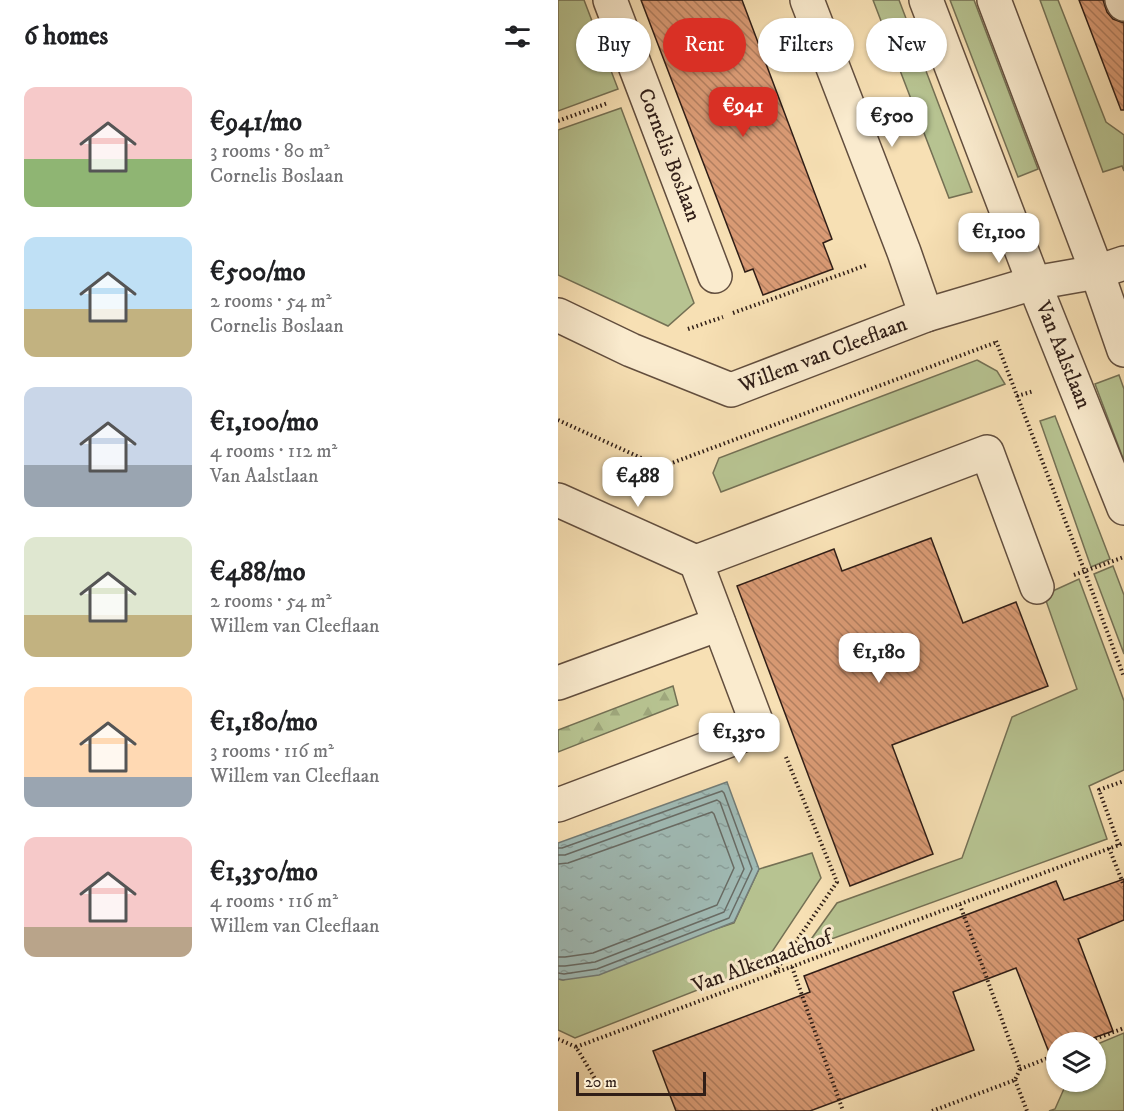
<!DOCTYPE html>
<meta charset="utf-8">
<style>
body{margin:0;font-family:"IM FELL DW Pica",serif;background:#f6f6f6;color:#202124;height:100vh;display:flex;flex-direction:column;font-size:22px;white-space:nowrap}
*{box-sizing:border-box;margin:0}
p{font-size:20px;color:#757577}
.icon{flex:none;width:33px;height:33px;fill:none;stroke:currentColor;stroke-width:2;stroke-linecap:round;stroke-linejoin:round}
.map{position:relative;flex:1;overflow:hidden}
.side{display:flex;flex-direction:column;background:#fff;width:558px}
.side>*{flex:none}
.hud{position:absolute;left:18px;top:18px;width:458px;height:54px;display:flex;gap:12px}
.buttons{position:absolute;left:488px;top:1032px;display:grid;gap:12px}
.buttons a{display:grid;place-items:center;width:60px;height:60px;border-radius:50%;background:#fff;box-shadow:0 2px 4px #0004;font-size:30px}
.scale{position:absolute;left:18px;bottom:15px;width:130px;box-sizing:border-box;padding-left:6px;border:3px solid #301e17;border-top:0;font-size:16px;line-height:21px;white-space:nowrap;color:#301e17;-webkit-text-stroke:4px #faebce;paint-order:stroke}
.price{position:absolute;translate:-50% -51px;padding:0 14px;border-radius:12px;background:#fff;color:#222;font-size:20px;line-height:39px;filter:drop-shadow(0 2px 3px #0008)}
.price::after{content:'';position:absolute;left:50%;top:36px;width:18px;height:14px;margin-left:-9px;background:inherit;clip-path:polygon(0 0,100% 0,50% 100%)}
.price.on{background:#d93025;color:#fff}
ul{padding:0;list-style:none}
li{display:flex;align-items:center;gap:18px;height:150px;padding:0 24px}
li span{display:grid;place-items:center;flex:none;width:168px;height:120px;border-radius:12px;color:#555}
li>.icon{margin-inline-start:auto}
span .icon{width:72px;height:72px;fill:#fffc;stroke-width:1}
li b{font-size:26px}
h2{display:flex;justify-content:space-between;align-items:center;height:72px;padding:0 24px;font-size:26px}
.pill{padding:0 21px;border-radius:27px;background:#fff;box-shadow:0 2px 4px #0004;font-size:21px;line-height:54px}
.pill.on{background:#d93025;color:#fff}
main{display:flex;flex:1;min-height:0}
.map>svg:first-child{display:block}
</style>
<main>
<section class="side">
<h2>6 homes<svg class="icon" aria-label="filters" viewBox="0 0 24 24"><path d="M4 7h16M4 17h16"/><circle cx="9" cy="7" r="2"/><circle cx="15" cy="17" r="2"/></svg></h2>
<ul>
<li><span style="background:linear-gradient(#f6c9c9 60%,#8fb573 0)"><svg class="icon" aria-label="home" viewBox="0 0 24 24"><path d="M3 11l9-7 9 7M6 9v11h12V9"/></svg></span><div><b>€941/mo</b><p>3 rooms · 80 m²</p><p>Cornelis Boslaan</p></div></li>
<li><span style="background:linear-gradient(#bfe0f5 60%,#c2b280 0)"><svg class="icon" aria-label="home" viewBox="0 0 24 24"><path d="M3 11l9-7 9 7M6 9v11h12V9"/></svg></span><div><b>€500/mo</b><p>2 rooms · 54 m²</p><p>Cornelis Boslaan</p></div></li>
<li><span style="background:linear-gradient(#c9d6e8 65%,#9aa5b1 0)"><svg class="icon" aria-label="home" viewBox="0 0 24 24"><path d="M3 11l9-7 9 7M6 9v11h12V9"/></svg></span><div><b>€1,100/mo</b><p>4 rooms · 112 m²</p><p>Van Aalstlaan</p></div></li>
<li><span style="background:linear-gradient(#dfe7d0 65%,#c2b280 0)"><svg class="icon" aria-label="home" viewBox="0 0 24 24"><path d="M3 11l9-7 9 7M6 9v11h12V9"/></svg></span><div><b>€488/mo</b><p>2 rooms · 54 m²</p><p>Willem van Cleeflaan</p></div></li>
<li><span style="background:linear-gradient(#ffd9b3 75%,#9aa5b1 0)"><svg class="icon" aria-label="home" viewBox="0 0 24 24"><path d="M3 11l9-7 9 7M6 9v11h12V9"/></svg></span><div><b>€1,180/mo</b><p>3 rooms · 116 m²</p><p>Willem van Cleeflaan</p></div></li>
<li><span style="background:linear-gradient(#f6c9c9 75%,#b9a48a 0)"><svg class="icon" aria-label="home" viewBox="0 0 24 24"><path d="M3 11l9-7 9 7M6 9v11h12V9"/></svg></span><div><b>€1,350/mo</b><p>4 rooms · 116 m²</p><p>Willem van Cleeflaan</p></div></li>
</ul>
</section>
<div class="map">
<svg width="566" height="1111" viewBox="0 0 566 1111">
<defs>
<pattern id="forest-firs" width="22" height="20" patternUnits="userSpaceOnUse" patternTransform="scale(1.5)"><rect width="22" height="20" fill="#b7c391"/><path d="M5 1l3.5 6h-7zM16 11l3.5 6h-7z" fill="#9ea77c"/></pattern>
<pattern id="water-ripples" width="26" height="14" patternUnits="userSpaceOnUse" patternTransform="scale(1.5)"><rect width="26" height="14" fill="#a0bbb6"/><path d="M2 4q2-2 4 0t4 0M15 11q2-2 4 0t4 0" fill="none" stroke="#8aa09c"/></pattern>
<pattern id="building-back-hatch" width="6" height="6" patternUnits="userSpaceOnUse" patternTransform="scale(1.5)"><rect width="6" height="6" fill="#da9b75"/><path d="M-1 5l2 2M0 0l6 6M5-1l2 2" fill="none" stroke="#b17e5f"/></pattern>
</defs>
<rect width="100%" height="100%" fill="#f7e0b4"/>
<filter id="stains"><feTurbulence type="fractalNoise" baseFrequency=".00333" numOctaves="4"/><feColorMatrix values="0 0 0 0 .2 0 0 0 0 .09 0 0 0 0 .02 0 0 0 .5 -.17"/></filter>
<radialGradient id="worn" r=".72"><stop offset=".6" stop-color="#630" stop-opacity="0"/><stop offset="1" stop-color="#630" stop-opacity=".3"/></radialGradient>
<!-- green -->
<g fill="#b7c391" stroke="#747054" stroke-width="1.5">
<polygon points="0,0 26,0 60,89 0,111"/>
<polygon points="315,0 341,0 414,192 391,198"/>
<polygon points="392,0 416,0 480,169 460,177"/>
<polygon points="482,0 500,0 548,122 566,135 566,171 564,166 545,172"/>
<polygon points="63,108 136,303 110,326 0,275 0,130"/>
<polygon points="419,360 439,371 447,384 163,492 155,473 161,458"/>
<polygon points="561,375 566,389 566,461 537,384"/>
<polygon points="497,416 552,559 533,567 482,421"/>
<polygon points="555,566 566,595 566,654 536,574"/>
<polygon points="521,579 566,701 566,770 531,786 549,839 246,949 279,903 404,858 454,717 519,689 486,595"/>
<polygon points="254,853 263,878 206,964 17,1038 0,1030 0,979 5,980 176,923 201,869"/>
<polygon points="566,1033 566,1111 491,1111 497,1109 509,1082 537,1082 537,1045"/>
</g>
<!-- forest -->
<polygon fill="url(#forest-firs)" stroke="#747054" stroke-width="1.5" points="115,686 120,705 0,752 0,730"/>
<!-- water -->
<polygon fill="url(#water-ripples)" stroke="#737c76" stroke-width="1.5" points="169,782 201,869 176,922 41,975 5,980 0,979 0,843"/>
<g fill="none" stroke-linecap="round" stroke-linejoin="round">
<!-- shore -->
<g stroke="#686c66" stroke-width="1.5">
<polyline points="0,848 4,848 164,791 166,793 194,869 171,918 39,969 6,974 0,973"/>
<polyline points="0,855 7,855 159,800 162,802 186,869 166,912 37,962 7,966 0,966"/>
<polyline points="0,864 10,863 154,812 156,814 176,868 159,905 35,953 7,957 0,957"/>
</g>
</g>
<!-- building -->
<g fill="url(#building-back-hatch)" stroke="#301e17" stroke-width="1.5">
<polygon points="83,0 184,0 274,239 265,243 275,269 205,295 195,269 187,272"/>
<polygon points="521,0 545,0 549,12 555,19 566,23 566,110 563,110"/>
<polygon points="373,538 405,623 458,602 490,686 334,745 375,854 292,886 179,586 276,549 284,571"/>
<polygon points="566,879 566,920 520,939 555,1031 524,1042 498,1042 498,1052 492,1055 458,968 395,992 416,1050 252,1111 118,1111 95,1051 252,992 246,976 498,881 506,900"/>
</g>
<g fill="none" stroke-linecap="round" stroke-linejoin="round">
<!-- minor casing -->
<g stroke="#624e3e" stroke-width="36">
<g id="minor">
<polyline points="52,0 157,276"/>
<polyline points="249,0 346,252 368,315"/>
<polyline points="368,0 476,283 566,508"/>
<polyline points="436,0 539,272 566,350"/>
<polyline points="564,0 566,4"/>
<polyline points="0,315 73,350 173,390 368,315 476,283 539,272 566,263"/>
<polyline points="0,500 138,562 201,729 0,805"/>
<polyline points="138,562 429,452 479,587"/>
<polyline points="0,683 161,624"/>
</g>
</g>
<!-- path -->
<g stroke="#301e17" stroke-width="4" stroke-dasharray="1.5 3" stroke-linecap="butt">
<polyline points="0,121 50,103"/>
<polyline points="175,313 309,265"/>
<polyline points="130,329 165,317"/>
<polyline points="438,341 527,572 566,677"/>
<polyline points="459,396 476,391"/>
<polyline points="0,420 103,467 439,342"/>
<polyline points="516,575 566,557"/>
<polyline points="561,845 541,790 566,781"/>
<polyline points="551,848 566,886"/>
<polyline points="234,967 285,1111"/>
<polyline points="217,972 279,882 228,757"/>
<polyline points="0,1039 18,1047 39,1082"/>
<polyline points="529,1042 566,1028"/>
<polyline points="18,1047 566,843"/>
<polyline points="462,1069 498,1055"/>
<polyline points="457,1080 469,1111"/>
<polyline points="374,1111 457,1080 462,1069 402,905"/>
</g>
<!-- minor -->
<use href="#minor" stroke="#faebce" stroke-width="33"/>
</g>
<g text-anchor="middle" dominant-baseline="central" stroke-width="6" stroke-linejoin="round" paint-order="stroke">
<!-- street labels -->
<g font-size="21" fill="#301e17" stroke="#faebce">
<text transform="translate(111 155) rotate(69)">Cornelis Boslaan</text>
<text transform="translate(265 355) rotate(-21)">Willem van Cleeflaan</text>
<text transform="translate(505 355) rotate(68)">Van Aalstlaan</text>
<text transform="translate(204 962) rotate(-20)">Van Alkemadehof</text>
</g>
</g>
<rect width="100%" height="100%" filter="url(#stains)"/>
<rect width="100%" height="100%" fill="url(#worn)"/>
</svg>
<div class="buttons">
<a><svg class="icon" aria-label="layers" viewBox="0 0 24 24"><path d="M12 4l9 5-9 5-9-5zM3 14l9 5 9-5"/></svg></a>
</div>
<div class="scale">20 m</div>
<b class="price on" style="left:185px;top:138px">€941</b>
<b class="price" style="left:334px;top:148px">€500</b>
<b class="price" style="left:441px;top:264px">€1,100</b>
<b class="price" style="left:80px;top:508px">€488</b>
<b class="price" style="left:321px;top:684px">€1,180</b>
<b class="price" style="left:181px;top:764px">€1,350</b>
<div class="hud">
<a class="pill">Buy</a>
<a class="pill on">Rent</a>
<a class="pill">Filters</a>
<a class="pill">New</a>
</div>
</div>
</main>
